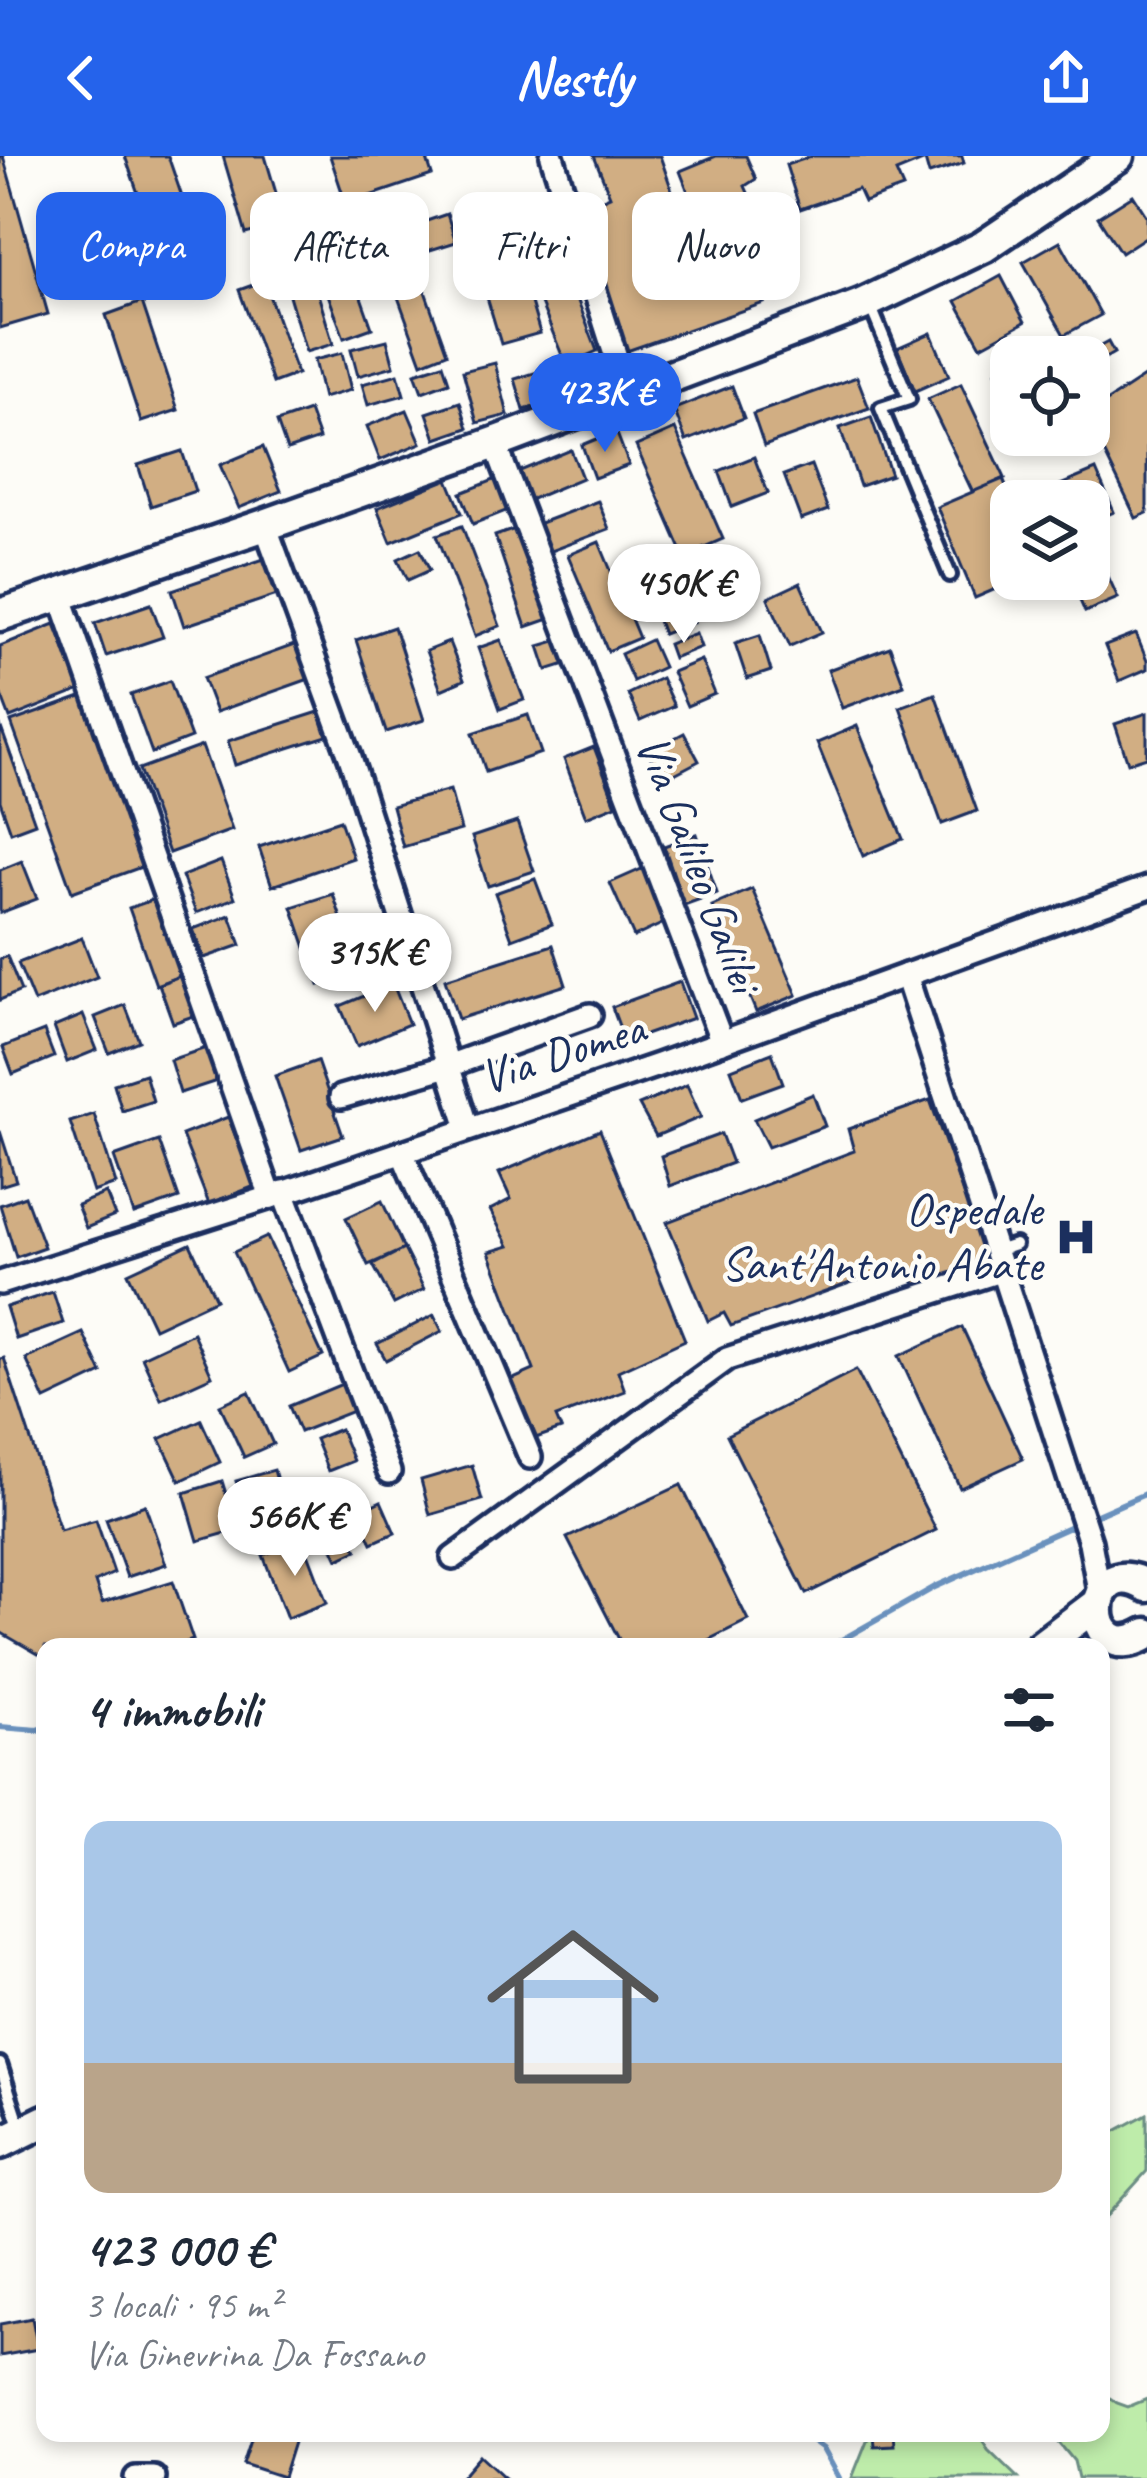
<!DOCTYPE html>
<html lang="it">
<meta charset="utf-8">
<style>
body{margin:0;font-family:Caveat,sans-serif;background:#f2f2f3;color:#1f2937;height:100vh;display:flex;flex-direction:column;font-size:45px;white-space:nowrap}
*{box-sizing:border-box;margin:0}
p{font-size:39px;color:#747a83}
.icon{flex:none;width:66px;height:66px;fill:none;stroke:currentColor;stroke-width:2;stroke-linecap:round;stroke-linejoin:round}
.map{position:relative;flex:1;overflow:hidden}
.sheet{position:absolute;left:36px;top:1482px;width:1074px;height:804px;display:flex;flex-direction:column;background:#fff;border-radius:24px;box-shadow:0 6px 18px #0003}
.sheet>*{flex:none}
.top-card{position:absolute;left:36px;top:36px;width:1077px;height:108px;display:flex;gap:24px}
.fabs{position:absolute;left:990px;top:180px;display:grid;gap:24px}
.fabs a{display:grid;place-items:center;width:120px;height:120px;border-radius:24px;background:#fff;box-shadow:0 6px 18px #0003;font-size:60px}
.price{position:absolute;translate:-50% -102px;padding:0 27px;border-radius:42px;background:#fff;color:#222;font-size:39px;line-height:78px;filter:drop-shadow(0 3px 6px #0008)}
.price::after{content:'';position:absolute;left:50%;top:72px;width:36px;height:27px;margin-left:-18px;background:inherit;clip-path:polygon(0 0,100% 0,50% 100%)}
.price.active{background:#2563eb;color:#fff}
ul{padding:0;list-style:none}
li{display:grid;align-content:center;gap:24px;height:636px;padding:0 48px}
li span{display:grid;place-items:center;height:372px;border-radius:24px;color:#555}
li>.icon{margin-inline-start:auto}
span .icon{width:216px;height:216px;fill:#fffc;stroke-width:1}
li b{font-size:51px}
h2{display:flex;justify-content:space-between;align-items:center;height:144px;padding:0 48px;font-size:51px}
.pill{padding:0 42px;border-radius:24px;background:#fff;box-shadow:0 6px 18px #0003;font-size:42px;line-height:108px}
.pill.active{background:#2563eb;color:#fff}
header{display:flex;justify-content:space-between;align-items:center;height:156px;padding:0 48px;background:#2563eb;color:#fff;font-size:54px;font-weight:800}
.map>svg:first-child{display:block}
</style>
<header><svg class="icon" aria-label="back" viewBox="0 0 24 24"><path d="M15 5l-7 7 7 7"/></svg>Nestly<svg class="icon" aria-label="share" viewBox="0 0 24 24"><path d="M12 15V3M7 8l5-5 5 5M5 13v7h14v-7"/></svg></header>
<div class="map">
<svg width="1147" height="2322" viewBox="0 0 1147 2322">
<rect width="100%" height="100%" fill="#fdfcf7"/>
<filter id="ink" filterUnits="userSpaceOnUse"><feTurbulence type="fractalNoise" baseFrequency=".00833" numOctaves="2"/><feDisplacementMap in="SourceGraphic" scale="24" xChannelSelector="R" yChannelSelector="G"/><feConvolveMatrix kernelMatrix="1 2 1 2 8 2 1 2 1" color-interpolation-filters="sRGB"/></filter>
<g filter="url(#ink)">
<!-- green -->
<g fill="#beecaa" stroke="#6c8e84" stroke-width="3">
<polygon points="1147,1958 1147,2015 1101,2066 1101,1983"/>
<polygon points="1101,2236 1117,2247 1128,2251 1147,2243 1147,2322 1078,2322 1074,2305 1051,2277 1101,2277"/>
<polygon points="870,2277 978,2277 988,2293 1018,2322 852,2322"/>
</g>
<g fill="none" stroke-linecap="round" stroke-linejoin="round">
<!-- stream -->
<g stroke="#6a91bd" stroke-width="6">
<polyline points="1090,1362 1147,1337"/>
<polyline points="829,1491 935,1431 1078,1367"/>
<polyline points="0,1571 38,1574 45,1572"/>
<polyline points="801,2277 823,2293 839,2322"/>
</g>
</g>
<!-- building -->
<g fill="#d1ae83" stroke="#1b2f5e" stroke-width="3">
<polygon points="0,0 3,0 48,158 0,172"/>
<polygon points="125,0 168,0 204,105 166,118"/>
<polygon points="223,0 265,0 285,67 246,78"/>
<polygon points="330,0 426,0 432,19 346,48"/>
<polygon points="594,0 660,0 704,127 720,118 680,15 716,0 746,0 756,23 745,30 787,123 757,133 764,147 624,196 575,55 610,40"/>
<polygon points="813,0 962,0 964,7 929,18 925,4 896,16 903,32 864,46 858,33 800,53 786,9"/>
<polygon points="1133,39 1147,61 1147,80 1121,97 1098,61"/>
<polygon points="490,45 505,91 475,102 460,55"/>
<polygon points="447,58 456,86 424,96 415,69"/>
<polygon points="545,59 597,195 566,209 511,74"/>
<polygon points="400,62 416,110 361,128 345,80"/>
<polygon points="1060,85 1101,159 1064,179 1023,106"/>
<polygon points="349,107 372,172 344,182 320,117"/>
<polygon points="416,110 447,197 422,207 390,119"/>
<polygon points="312,118 333,188 306,196 285,126"/>
<polygon points="1001,120 1025,166 981,190 956,145"/>
<polygon points="264,125 297,218 273,227 239,134"/>
<polygon points="525,126 540,177 501,188 486,138"/>
<polygon points="142,146 178,254 141,266 106,159"/>
<polygon points="931,177 949,220 915,235 897,192"/>
<polygon points="387,184 394,210 358,220 351,193"/>
<polygon points="1108,186 1114,197 1093,209 1086,198"/>
<polygon points="342,197 351,234 323,242 314,204"/>
<polygon points="495,207 508,259 477,267 463,215"/>
<polygon points="443,208 449,226 422,236 415,217"/>
<polygon points="1011,210 1011,250 996,216"/>
<polygon points="554,211 563,242 524,254 515,223"/>
<polygon points="398,218 404,239 368,249 362,228"/>
<polygon points="1147,219 1147,357 1136,362 1089,265 1089,257"/>
<polygon points="857,221 869,252 764,290 753,258"/>
<polygon points="961,228 1005,322 973,337 928,243"/>
<polygon points="732,230 744,262 686,285 674,253"/>
<polygon points="460,246 468,272 436,283 427,257"/>
<polygon points="407,254 421,287 380,304 367,270"/>
<polygon points="309,255 319,283 287,294 277,266"/>
<polygon points="871,261 891,319 860,330 840,272"/>
<polygon points="675,273 723,383 684,400 636,290"/>
<polygon points="616,275 629,309 594,322 582,289"/>
<polygon points="263,291 281,335 239,352 220,309"/>
<polygon points="571,294 582,322 527,345 515,317"/>
<polygon points="182,295 195,335 151,350 138,309"/>
<polygon points="754,301 768,337 732,351 719,315"/>
<polygon points="811,309 828,354 801,364 784,319"/>
<polygon points="1096,314 1114,356 1089,367 1089,345 1036,345 1034,340"/>
<polygon points="499,322 511,353 473,368 461,337"/>
<polygon points="448,323 462,357 391,386 377,352"/>
<polygon points="1003,323 1012,345 1011,423 1019,423 975,442 937,351"/>
<polygon points="598,345 609,373 545,397 535,369"/>
<polygon points="462,370 500,470 475,480 437,379"/>
<polygon points="521,371 552,462 526,471 495,380"/>
<polygon points="599,386 639,482 608,495 568,399"/>
<polygon points="420,393 430,414 408,424 398,403"/>
<polygon points="713,395 719,409 692,420 687,406"/>
<polygon points="267,402 280,438 184,470 172,434"/>
<polygon points="1103,409 1118,442 1085,456 1071,424 1089,423 1089,415"/>
<polygon points="735,411 750,444 724,456 709,423"/>
<polygon points="800,427 822,476 790,490 768,442"/>
<polygon points="680,429 694,466 663,478 649,441"/>
<polygon points="151,448 163,481 106,500 95,467"/>
<polygon points="55,468 81,534 10,562 0,536 0,490"/>
<polygon points="394,471 424,564 386,576 356,484"/>
<polygon points="696,477 701,491 673,502 668,488"/>
<polygon points="1136,478 1147,505 1147,513 1119,525 1105,490"/>
<polygon points="760,479 771,515 747,523 735,487"/>
<polygon points="501,484 524,544 500,553 478,492"/>
<polygon points="559,484 566,508 547,514 539,490"/>
<polygon points="651,484 663,511 633,525 621,498"/>
<polygon points="449,486 464,524 441,534 426,495"/>
<polygon points="297,488 309,523 216,556 203,522"/>
<polygon points="890,491 904,529 842,552 828,514"/>
<polygon points="701,504 715,538 687,550 672,516"/>
<polygon points="661,522 674,550 640,565 628,538"/>
<polygon points="170,525 191,582 152,597 131,539"/>
<polygon points="935,538 977,655 942,668 900,551"/>
<polygon points="84,540 144,710 72,736 11,566"/>
<polygon points="319,556 327,580 235,609 228,585"/>
<polygon points="1147,557 1147,601 1128,607 1115,568"/>
<polygon points="528,559 541,597 486,616 473,577"/>
<polygon points="0,569 35,667 11,676 0,645"/>
<polygon points="857,570 903,683 863,700 817,587"/>
<polygon points="684,577 699,605 663,624 648,596"/>
<polygon points="202,590 232,674 169,697 139,613"/>
<polygon points="594,591 616,649 586,661 564,603"/>
<polygon points="450,634 461,674 403,691 392,650"/>
<polygon points="340,664 353,702 272,730 259,691"/>
<polygon points="517,666 534,715 488,730 472,681"/>
<polygon points="697,678 717,737 684,749 664,690"/>
<polygon points="22,705 37,743 0,757 0,714"/>
<polygon points="221,705 235,742 196,757 182,720"/>
<polygon points="644,712 668,765 634,781 610,727"/>
<polygon points="535,723 552,768 512,783 495,737"/>
<polygon points="752,733 797,839 756,856 712,750"/>
<polygon points="333,738 359,816 319,829 292,751"/>
<polygon points="158,742 185,818 156,829 129,752"/>
<polygon points="230,759 241,789 204,802 193,773"/>
<polygon points="82,782 97,821 34,846 18,807"/>
<polygon points="553,789 566,829 458,863 445,823"/>
<polygon points="7,800 21,835 0,844 0,803"/>
<polygon points="185,818 199,858 173,867 159,828"/>
<polygon points="680,826 693,862 625,886 612,851"/>
<polygon points="393,828 409,868 357,890 340,850"/>
<polygon points="125,849 139,885 109,897 95,861"/>
<polygon points="83,859 97,894 67,906 54,871"/>
<polygon points="44,875 54,901 13,918 3,891"/>
<polygon points="206,892 217,925 180,937 170,904"/>
<polygon points="772,897 783,927 742,942 731,913"/>
<polygon points="317,905 343,980 301,994 275,920"/>
<polygon points="145,918 153,945 122,955 114,928"/>
<polygon points="687,929 701,961 656,980 639,949"/>
<polygon points="813,938 825,970 768,991 754,963"/>
<polygon points="930,944 988,1108 918,1134 905,1107 731,1170 724,1157 708,1165 667,1066 854,995 848,973"/>
<polygon points="94,958 116,1028 93,1036 70,966"/>
<polygon points="228,961 255,1030 209,1048 182,979"/>
<polygon points="600,974 685,1184 618,1215 625,1235 556,1261 561,1273 533,1283 511,1224 534,1214 489,1096 509,1090 490,1054 511,1043 499,1017"/>
<polygon points="0,975 16,1025 0,1030"/>
<polygon points="721,978 732,1007 670,1030 661,1000"/>
<polygon points="159,985 179,1042 134,1058 114,1001"/>
<polygon points="106,1037 115,1060 86,1072 77,1049"/>
<polygon points="25,1040 44,1091 16,1101 0,1049"/>
<polygon points="382,1045 404,1093 368,1109 346,1062"/>
<polygon points="267,1081 323,1200 289,1216 234,1096"/>
<polygon points="190,1088 216,1143 154,1172 128,1117"/>
<polygon points="404,1093 424,1133 394,1148 373,1109"/>
<polygon points="53,1136 63,1167 16,1183 6,1151"/>
<polygon points="434,1159 442,1175 386,1204 377,1188"/>
<polygon points="962,1171 1023,1303 960,1332 899,1200"/>
<polygon points="83,1177 102,1217 45,1244 26,1203"/>
<polygon points="193,1177 212,1220 161,1243 142,1201"/>
<polygon points="4,1202 60,1374 96,1364 114,1417 95,1426 102,1447 173,1425 193,1484 172,1491 45,1491 45,1502 0,1476 0,1203"/>
<polygon points="856,1214 936,1374 806,1438 727,1279"/>
<polygon points="342,1228 353,1255 300,1276 289,1250"/>
<polygon points="249,1236 273,1288 244,1301 220,1249"/>
<polygon points="201,1264 220,1306 180,1325 160,1283"/>
<polygon points="340,1273 353,1305 328,1315 315,1283"/>
<polygon points="472,1309 482,1344 430,1359 421,1324"/>
<polygon points="274,1314 286,1357 248,1367 236,1325"/>
<polygon points="222,1325 237,1374 198,1385 184,1337"/>
<polygon points="681,1329 748,1464 694,1491 623,1491 567,1382"/>
<polygon points="381,1345 395,1377 372,1387 358,1356"/>
<polygon points="145,1349 166,1408 127,1421 106,1363"/>
<polygon points="343,1364 357,1394 338,1403 324,1373"/>
<polygon points="303,1384 327,1447 287,1462 263,1399"/>
<polygon points="32,2162 38,2193 0,2200 0,2168"/>
<polygon points="253,2277 278,2277 295,2283 283,2321 243,2308"/>
<polygon points="873,2277 893,2277 894,2289 874,2290"/>
<polygon points="480,2299 505,2322 460,2322"/>
</g>
<g fill="none" stroke-linecap="round" stroke-linejoin="round">
<!-- lane casing -->
<g stroke="#1b2f5e" stroke-width="20">
<g id="lane">
<polyline points="870,149 909,243 881,252 950,419"/>
<polyline points="997,1095 1015,1089"/>
<polyline points="0,1908 21,1973"/>
</g>
</g>
<!-- street casing -->
<g stroke="#1b2f5e" stroke-width="30">
<g id="street">
<polyline points="552,0 627,236"/>
<polyline points="495,287 722,886"/>
<polyline points="265,369 350,601 468,972"/>
<polyline points="60,439 271,1041"/>
<polyline points="906,819 1090,1386 1100,1440"/>
<polyline points="341,941 448,910 590,859"/>
<polyline points="402,996 530,1301"/>
<polyline points="283,1036 389,1316"/>
<polyline points="0,1127 271,1041 658,909 1147,732"/>
<polyline points="453,1402 727,1203 1003,1114"/>
<polyline points="136,2322 154,2322"/>
</g>
</g>
<!-- secondary casing -->
<g stroke="#1b2f5e" stroke-width="39">
<g id="secondary">
<polyline points="0,459 265,369 495,287 861,149 983,91 1118,0"/>
<path d="M1147,1430c-65,-38 -66,86 0,48"/>
<polyline points="1040,1491 1097,1448"/>
<polyline points="0,1987 45,1965"/>
</g>
</g>
<!-- lane -->
<use href="#lane" stroke="#fdfcf7" stroke-width="10"/>
<!-- street -->
<use href="#street" stroke="#fdfcf7" stroke-width="21"/>
<!-- secondary -->
<use href="#secondary" stroke="#fdfcf7" stroke-width="30"/>
</g>
</g>
<!-- icons -->
<defs>
<g id="hospital-bare" transform="scale(3.24)"><path d="M-5-5h3v3.5h4V-5h3V5h-3V1.5h-4V5h-3Z" fill="#1b2f5e" stroke="#fdfcf7" stroke-width="2.5" paint-order="stroke"/></g>
</defs>
<g fill-rule="evenodd">
<use href="#hospital-bare" x="1076" y="1081"/>
</g>
<g text-anchor="middle" dominant-baseline="central" stroke-width="9" stroke-linejoin="round" paint-order="stroke">
<!-- street labels -->
<g font-size="48" fill="#1b2f5e" stroke="#fdfcf7">
<text transform="translate(699 707) rotate(69)">Via Galileo Galilei</text>
<text transform="translate(562 896) rotate(-18)">Via Domea</text>
</g>
<!-- poi labels -->
<g font-size="48" fill="#1b2f5e" stroke="#fdfcf7" text-anchor="end">
<text x="1042" y="1053">Ospedale<tspan x="1042" dy="55">Sant'Antonio Abate</tspan></text>
</g>
</g>
</svg>
<div class="fabs">
<a><svg class="icon" aria-label="locate" viewBox="0 0 24 24"><circle cx="12" cy="12" r="6"/><path d="M12 2v4M12 18v4M2 12h4M18 12h4"/></svg></a>
<a><svg class="icon" aria-label="layers" viewBox="0 0 24 24"><path d="M12 4l9 5-9 5-9-5zM3 14l9 5 9-5"/></svg></a>
</div>
<b class="price active" style="left:605px;top:299px">423K €</b>
<b class="price" style="left:684px;top:490px">450K €</b>
<b class="price" style="left:375px;top:859px">315K €</b>
<b class="price" style="left:295px;top:1423px">566K €</b>
<div class="top-card">
<a class="pill active">Compra</a>
<a class="pill">Affitta</a>
<a class="pill">Filtri</a>
<a class="pill">Nuovo</a>
</div>
<section class="sheet">
<h2>4 immobili<svg class="icon" aria-label="filters" viewBox="0 0 24 24"><path d="M4 7h16M4 17h16"/><circle cx="9" cy="7" r="2"/><circle cx="15" cy="17" r="2"/></svg></h2>
<ul>
<li><span style="background:linear-gradient(#a9c7e8 65%,#b9a48a 0)"><svg class="icon" aria-label="home" viewBox="0 0 24 24"><path d="M3 11l9-7 9 7M6 9v11h12V9"/></svg></span><div><b>423 000 €</b><p>3 locali · 95 m²</p><p>Via Ginevrina Da Fossano</p></div></li>
</ul>
</section>
</div>
